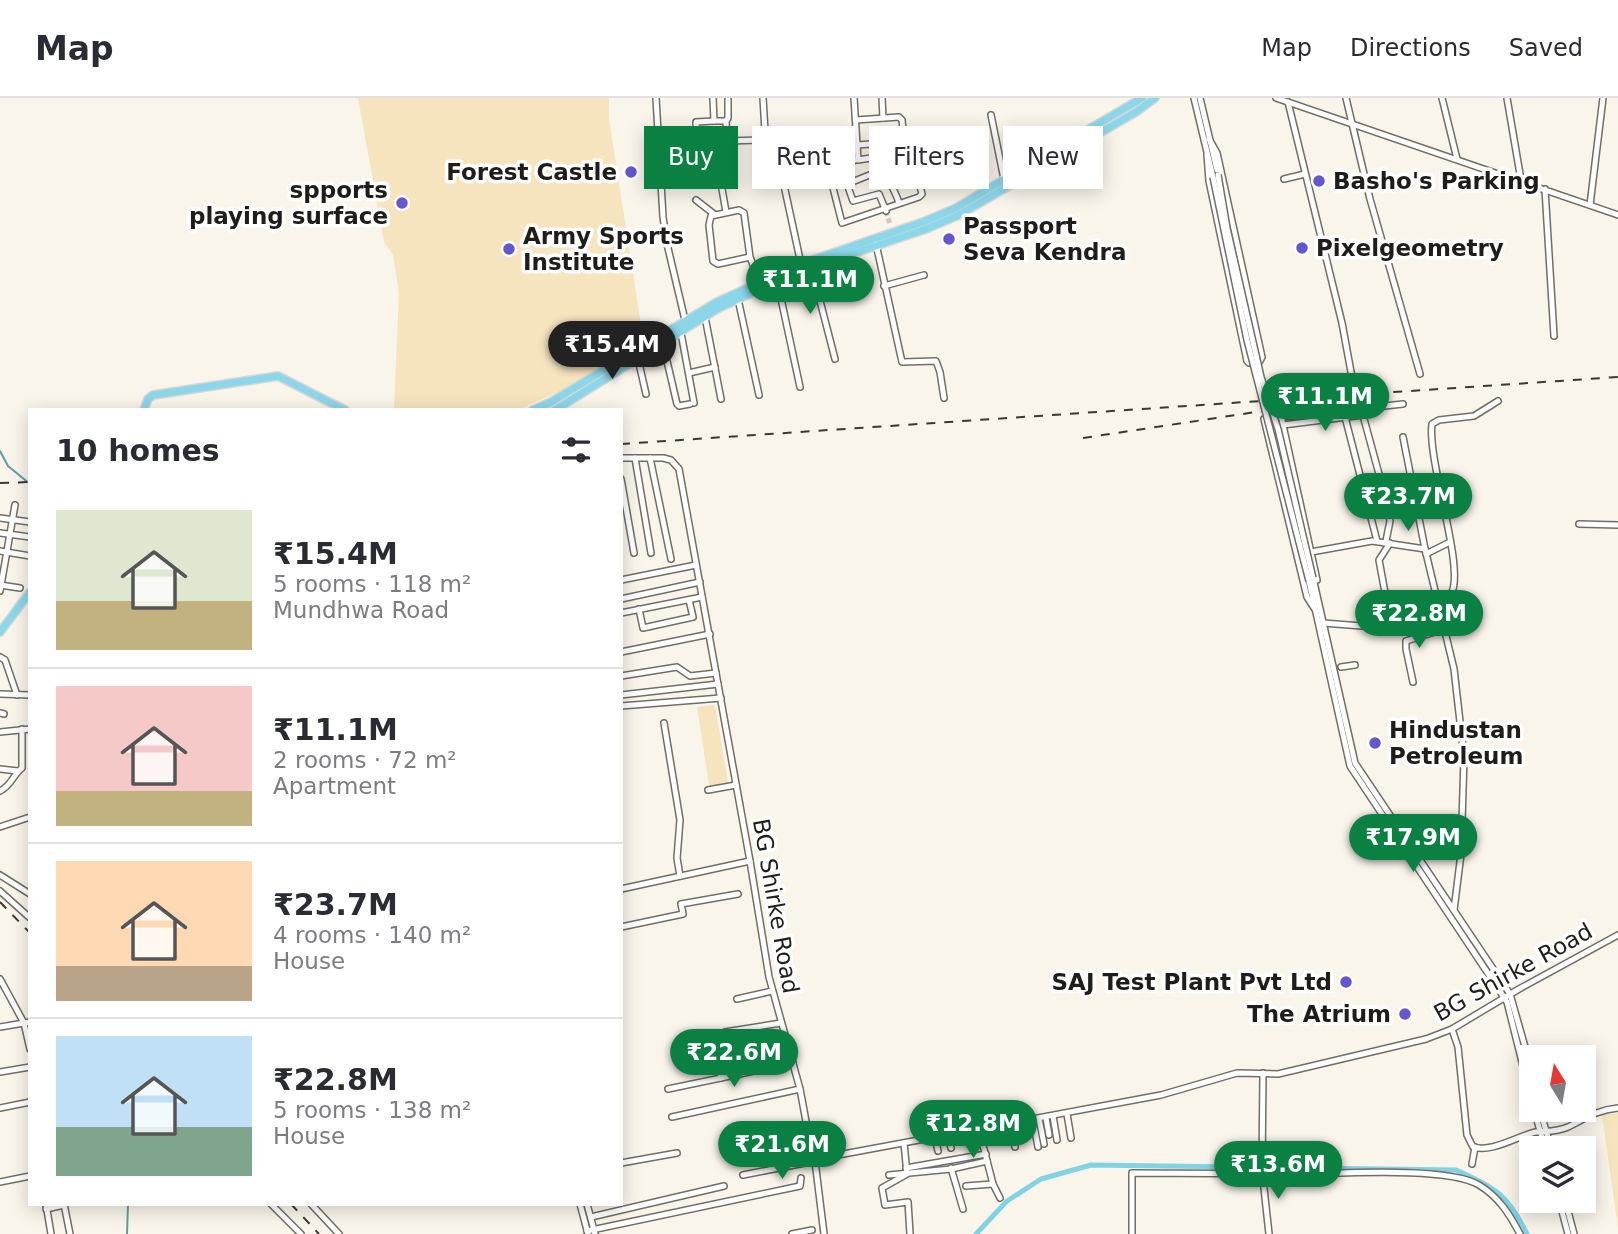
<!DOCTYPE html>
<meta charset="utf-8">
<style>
body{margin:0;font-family:"DejaVu Sans",sans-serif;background:#f2f2f3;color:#2b2b33;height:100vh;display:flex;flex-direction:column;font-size:26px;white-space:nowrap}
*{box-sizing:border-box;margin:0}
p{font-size:23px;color:#7c7c81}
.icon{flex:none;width:38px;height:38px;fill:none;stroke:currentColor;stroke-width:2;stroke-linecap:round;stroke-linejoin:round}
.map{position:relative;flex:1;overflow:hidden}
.side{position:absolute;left:28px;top:310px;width:595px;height:798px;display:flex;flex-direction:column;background:#fff;border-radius:0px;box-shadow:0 4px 18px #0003}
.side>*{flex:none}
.top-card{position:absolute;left:644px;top:28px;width:665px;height:63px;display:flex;gap:14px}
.needle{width:46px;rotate:349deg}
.controls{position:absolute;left:1519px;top:947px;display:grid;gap:14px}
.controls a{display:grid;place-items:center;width:77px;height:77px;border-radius:0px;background:#fff;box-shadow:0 4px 18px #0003;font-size:35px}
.price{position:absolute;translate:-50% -60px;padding:0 16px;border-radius:24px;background:#0b8043;color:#fff;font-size:23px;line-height:46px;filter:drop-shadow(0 2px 4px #0008)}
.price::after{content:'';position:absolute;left:50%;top:42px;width:21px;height:16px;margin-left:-10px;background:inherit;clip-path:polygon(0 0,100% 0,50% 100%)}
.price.selected{background:#222;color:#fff}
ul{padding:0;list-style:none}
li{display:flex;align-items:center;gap:21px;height:175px;padding:0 28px}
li+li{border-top:2px solid #e1e1e2}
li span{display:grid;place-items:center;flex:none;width:196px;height:140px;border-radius:0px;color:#555}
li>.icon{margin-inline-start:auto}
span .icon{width:84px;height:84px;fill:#fffc;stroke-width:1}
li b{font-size:30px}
h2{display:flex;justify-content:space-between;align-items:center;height:84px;padding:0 28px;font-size:30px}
.pill{padding:0 24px;border-radius:0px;background:#fff;box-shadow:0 4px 18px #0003;font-size:24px;line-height:63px}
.pill.selected{background:#0b8043;color:#fff}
header{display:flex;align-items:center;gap:42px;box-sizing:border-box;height:98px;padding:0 35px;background:#fff;border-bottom:2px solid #e1e1e2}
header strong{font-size:33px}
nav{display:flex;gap:38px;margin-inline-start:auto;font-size:24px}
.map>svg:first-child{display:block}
</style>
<header>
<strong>Map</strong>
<nav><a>Map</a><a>Directions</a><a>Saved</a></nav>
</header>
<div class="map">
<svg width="1618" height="1136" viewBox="0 0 1618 1136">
<rect width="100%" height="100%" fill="#f9f5eb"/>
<!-- green -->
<g fill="#f6e4bf">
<polygon points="358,0 609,0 609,21 644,246 563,292 520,311 394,311 399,195 393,157 384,144"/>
<polygon points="715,607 729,690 710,693 697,609"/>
<polygon points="1618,1015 1618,1130 1602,1017"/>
</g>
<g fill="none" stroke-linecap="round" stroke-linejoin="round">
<!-- stream -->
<g stroke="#639ca6" stroke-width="2">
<polyline points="0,353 8,368 30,386"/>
<polyline points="127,1136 128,1106"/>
</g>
<!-- canal -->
<path stroke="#81d3e3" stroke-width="5" d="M976,1136l31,-33 34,-22 50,-14 365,5c39,17 52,25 71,64"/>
<!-- minor-tunnel -->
<polyline stroke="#cdcac1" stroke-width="5" stroke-dasharray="5 2.5" stroke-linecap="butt" points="886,113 890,126"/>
<!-- minor casing -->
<g stroke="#726e65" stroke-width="8">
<g id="minor">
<polyline points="656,0 663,119 667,146 685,222"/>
<polyline points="713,0 714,23"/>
<polyline points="763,0 765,33"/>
<path d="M854,0l4,62 19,-3 39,-12c11,5 16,19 14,31l-11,6 3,12 -3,3 -77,26 -10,-39 7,-5 1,-13 18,-7"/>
<polyline points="882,0 883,20"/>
<polyline points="1194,0 1213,79"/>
<polyline points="1200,0 1217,72"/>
<polyline points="1276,0 1618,117"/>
<polyline points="1346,0 1370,101 1420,276"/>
<polyline points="1442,0 1457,61"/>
<polyline points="1507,0 1521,82"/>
<polyline points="1288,4 1342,225 1351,274 1353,282 1358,288"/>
<polyline points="991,17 1004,81"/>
<polyline points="856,22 899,19 902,22 904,40 899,44 857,47"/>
<polygon points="714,23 726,23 728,61 697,62 696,24"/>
<polyline points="726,23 728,20 728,0"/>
<polyline points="727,43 761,42"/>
<polyline points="1207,56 1209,83 1247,263 1249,265 1260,263 1262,259 1217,55 1209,41"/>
<path d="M877,59c6,17 17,29 22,46"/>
<polyline points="882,72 847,86 853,103 879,96 886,113"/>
<polyline points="885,77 907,71 910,80 893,86"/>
<polyline points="782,78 801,166"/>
<polyline points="1284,81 1305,76"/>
<polyline points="722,91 726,114"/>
<polyline points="1545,91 1554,238"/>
<polyline points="696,102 714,116"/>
<polyline points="1590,107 1603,0"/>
<polyline points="876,146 902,264 936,263 940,274 944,300"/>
<polyline points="750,159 744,115 739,112 711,118 709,127 713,163 718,166 750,159 760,185"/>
<polyline points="811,168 835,261"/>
<polyline points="777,182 800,289"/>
<polyline points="884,188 924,177"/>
<polyline points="738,201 759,297"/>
<polyline points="705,219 721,301"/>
<polyline points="681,235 694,305"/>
<polyline points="663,246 677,306 679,308 690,306"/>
<polyline points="638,261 646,296"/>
<polyline points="689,275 715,269"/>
<polyline points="1361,310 1388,409 1390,423 1386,443"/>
<polyline points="1281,318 1317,482"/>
<polyline points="1345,319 1377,443"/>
<polyline points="1283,327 1363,317"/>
<polyline points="1403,339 1425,451 1454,571 1464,659 1461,756 1454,812"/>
<polyline points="621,360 663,360 671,362 679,371 750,763 769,879 800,991 810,1045 817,1059 822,1060 1161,997 1237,975 1278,976 1426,941 1452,931 1519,891 1618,837"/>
<polyline points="635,360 651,455"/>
<polyline points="650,360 671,461"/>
<polyline points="621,381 634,455"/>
<polyline points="0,420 30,424"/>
<polyline points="1579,426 1618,427"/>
<polyline points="0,435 30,439"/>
<polyline points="0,453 30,458"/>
<polyline points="1311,454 1372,443 1425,451"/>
<polyline points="1426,456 1450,444"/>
<polyline points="1313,480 1355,665 1510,896 1531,970"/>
<polyline points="621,482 696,467"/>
<polyline points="1309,483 1350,668 1507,904 1531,1000"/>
<polyline points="0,487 20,490"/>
<polyline points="0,493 15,407"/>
<path d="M1440,499l11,-3c15,-25 -24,-132 -19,-170l7,-4 35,-4 24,-15"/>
<polyline points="621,501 700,484"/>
<polyline points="1314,510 1307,499 1264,321 1403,306"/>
<polyline points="639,511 643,530 693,519 689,502"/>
<polyline points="621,515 702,499"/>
<polyline points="1323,525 1362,528 1384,522 1388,511 1379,462 1390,445"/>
<polyline points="621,554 710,536"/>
<polyline points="0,559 5,562 17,597"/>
<polyline points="1341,569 1355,567"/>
<polyline points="621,578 677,569 690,578 716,575"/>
<polyline points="1413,584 1406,551 1406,543 1444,531"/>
<polyline points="0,596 30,597"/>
<polyline points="621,597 718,586"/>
<polyline points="621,608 721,600"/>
<polyline points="0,615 4,616"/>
<polyline points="664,625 680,722 677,760 680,778"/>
<polyline points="0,634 30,631"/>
<polyline points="0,671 18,673"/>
<polyline points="708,692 736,687"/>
<path d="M0,693c12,-6 12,-15 22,-23v-39"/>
<polyline points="0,729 30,719"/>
<polyline points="0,777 30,796"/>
<polyline points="621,791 750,763"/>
<polyline points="0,793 30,820"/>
<polyline points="621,829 683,816 681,806 738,796"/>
<polyline points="0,881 24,925 30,951"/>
<polyline points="737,901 772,893"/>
<polyline points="0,929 30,924"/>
<path d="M1452,931l6,18 9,88 6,12c19,6 44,-11 63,-15 11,-1 21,0 32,-5 18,-9 29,-17 50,-19"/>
<polyline points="725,934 781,925"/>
<polyline points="718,961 721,980"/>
<polyline points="729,965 773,956 776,969"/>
<polyline points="0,974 30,969"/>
<polyline points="1263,975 1262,1072 1269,1136"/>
<polyline points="668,991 793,965"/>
<polyline points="0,1010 30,1004"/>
<polyline points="1534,1012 1545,1050"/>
<polyline points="1540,1012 1551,1050"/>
<polyline points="1067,1016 1071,1040"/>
<polyline points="1053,1018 1057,1042"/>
<polyline points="672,1019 800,991"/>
<polyline points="1046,1020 1049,1037"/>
<polyline points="1039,1021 1044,1046"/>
<polyline points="1033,1022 1038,1049"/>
<polyline points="1018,1025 1021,1041"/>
<polyline points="1010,1026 1015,1049"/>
<polyline points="998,1028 1001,1043"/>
<polyline points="979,1032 993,1086"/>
<polyline points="948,1037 951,1050"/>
<polyline points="935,1040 938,1053"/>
<polyline points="904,1045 907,1076 882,1090 885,1107 908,1104 910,1136"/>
<polyline points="817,1059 815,1063 824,1136"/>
<polyline points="621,1065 677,1055"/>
<polyline points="1472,1066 1475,1049"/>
<polyline points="906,1070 986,1056"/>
<polyline points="951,1070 963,1111"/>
<polyline points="743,1077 815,1063"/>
<polyline points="889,1077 951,1071 987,1063"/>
<polyline points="0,1084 30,1078"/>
<polyline points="966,1088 993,1086 1000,1100"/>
<polyline points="1559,1102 1568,1136"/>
<polyline points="1565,1102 1574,1136"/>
<polyline points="46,1106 51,1136"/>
<polyline points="64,1106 70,1136"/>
<polyline points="271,1106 301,1136"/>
<polyline points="311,1106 339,1136"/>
<polyline points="580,1106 588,1136"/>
<polyline points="587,1106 595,1136"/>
<polyline points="46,1111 64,1107"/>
<polyline points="591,1119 724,1088"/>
<polyline points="587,1133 800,1088 801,1080"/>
<polyline points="792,1136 812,1132"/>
<path d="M1132,1136v-61c59,0 118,1 177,1 38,-1 141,-7 170,11 20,12 31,30 41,49"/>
</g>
</g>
<!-- major casing -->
<g stroke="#d6d6d6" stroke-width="10">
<g id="major">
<polyline points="789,177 926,131 959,117 1136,14 1155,0"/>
<polyline points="144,312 148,301 153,297 278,278 345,312"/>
<polyline points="533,312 551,304 717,204 801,166 923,124 956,110 1142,0"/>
<polyline points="555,312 717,211 778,182"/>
<polyline points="0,534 30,494"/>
</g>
</g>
<!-- minor -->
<use href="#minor" stroke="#fff" stroke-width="5"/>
<!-- major -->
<use href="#major" stroke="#8cd6e9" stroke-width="7"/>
<!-- rail -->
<g stroke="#393833" stroke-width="2" stroke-dasharray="9 9" stroke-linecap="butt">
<polyline points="1083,340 1276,311"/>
<polyline points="621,346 1618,279"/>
<polyline points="0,385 30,384"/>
<polyline points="0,804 30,835"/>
<polyline points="291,1106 319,1136"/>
</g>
<!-- minor-bridge casing -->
<g stroke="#726e65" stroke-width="8" stroke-linecap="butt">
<g id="minor-bridge">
<polyline points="1218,77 1227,130 1261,279 1278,331 1313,480"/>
<polyline points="1213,79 1247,242 1309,483"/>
</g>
</g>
<!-- minor-bridge -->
<use href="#minor-bridge" stroke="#fff" stroke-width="5"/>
</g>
<!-- markers -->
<g fill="#6456cf" stroke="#fff" stroke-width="2.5">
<circle cx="631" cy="74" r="7"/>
<circle cx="1319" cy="83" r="7"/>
<circle cx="402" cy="105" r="7"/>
<circle cx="949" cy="141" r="7"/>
<circle cx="1302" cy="150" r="7"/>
<circle cx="509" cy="151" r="7"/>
<circle cx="1375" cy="645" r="7"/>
<circle cx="1346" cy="884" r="7"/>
<circle cx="1405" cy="916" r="7"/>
</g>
<g text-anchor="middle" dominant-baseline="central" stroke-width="7" stroke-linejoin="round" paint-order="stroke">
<!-- poi labels -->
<g font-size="23" font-weight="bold" fill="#1e1d19" stroke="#fff" text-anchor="start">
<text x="617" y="74" text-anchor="end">Forest Castle</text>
<text x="1333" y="83">Basho's Parking</text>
<text x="388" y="92" text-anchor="end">spports<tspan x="388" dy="26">playing surface</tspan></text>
<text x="963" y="128">Passport<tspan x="963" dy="26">Seva Kendra</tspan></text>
<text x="523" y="138">Army Sports<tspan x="523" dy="26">Institute</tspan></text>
<text x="1316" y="150">Pixelgeometry</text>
<text x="1389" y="632">Hindustan<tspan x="1389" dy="26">Petroleum</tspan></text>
<text x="1332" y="884" text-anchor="end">SAJ Test Plant Pvt Ltd</text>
<text x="1391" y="916" text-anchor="end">The Atrium</text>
</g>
<!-- street labels -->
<g font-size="23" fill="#1e1d19" stroke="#fff">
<text transform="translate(776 808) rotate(80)">BG Shirke Road</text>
<text transform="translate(1513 874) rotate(-29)">BG Shirke Road</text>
</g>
</g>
</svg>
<div class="controls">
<a><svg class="needle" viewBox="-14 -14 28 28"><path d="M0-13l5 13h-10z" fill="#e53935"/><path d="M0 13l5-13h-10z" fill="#7c7c81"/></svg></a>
<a><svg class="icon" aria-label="layers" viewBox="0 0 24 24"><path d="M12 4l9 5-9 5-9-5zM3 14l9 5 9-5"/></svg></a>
</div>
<b class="price" style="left:810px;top:218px">₹11.1M</b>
<b class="price selected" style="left:612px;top:283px">₹15.4M</b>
<b class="price" style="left:1325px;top:335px">₹11.1M</b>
<b class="price" style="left:1408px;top:435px">₹23.7M</b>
<b class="price" style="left:1419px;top:552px">₹22.8M</b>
<b class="price" style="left:1413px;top:776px">₹17.9M</b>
<b class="price" style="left:734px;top:991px">₹22.6M</b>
<b class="price" style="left:973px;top:1062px">₹12.8M</b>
<b class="price" style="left:782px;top:1083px">₹21.6M</b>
<b class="price" style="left:1278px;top:1103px">₹13.6M</b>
<div class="top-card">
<a class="pill selected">Buy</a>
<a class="pill">Rent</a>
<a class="pill">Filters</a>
<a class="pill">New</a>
</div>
<section class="side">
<h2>10 homes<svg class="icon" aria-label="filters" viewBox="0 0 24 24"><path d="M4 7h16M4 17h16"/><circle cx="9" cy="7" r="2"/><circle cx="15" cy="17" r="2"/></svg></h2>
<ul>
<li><span style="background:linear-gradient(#dfe7d0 65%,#c2b280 0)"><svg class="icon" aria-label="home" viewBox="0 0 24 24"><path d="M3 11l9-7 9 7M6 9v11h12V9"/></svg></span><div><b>₹15.4M</b><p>5 rooms · 118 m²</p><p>Mundhwa Road</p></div></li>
<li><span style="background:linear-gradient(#f6c9c9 75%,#c2b280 0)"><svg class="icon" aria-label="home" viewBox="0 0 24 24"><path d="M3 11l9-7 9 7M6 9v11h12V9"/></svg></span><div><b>₹11.1M</b><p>2 rooms · 72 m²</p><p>Apartment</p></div></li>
<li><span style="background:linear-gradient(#ffd9b3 75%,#b9a48a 0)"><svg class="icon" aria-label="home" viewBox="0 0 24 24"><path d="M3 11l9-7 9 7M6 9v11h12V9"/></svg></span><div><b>₹23.7M</b><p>4 rooms · 140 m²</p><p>House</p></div></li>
<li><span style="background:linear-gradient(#bfe0f5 65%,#7fa58c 0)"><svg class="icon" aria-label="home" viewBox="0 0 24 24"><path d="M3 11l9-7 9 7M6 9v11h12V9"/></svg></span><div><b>₹22.8M</b><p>5 rooms · 138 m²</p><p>House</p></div></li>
</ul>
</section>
</div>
